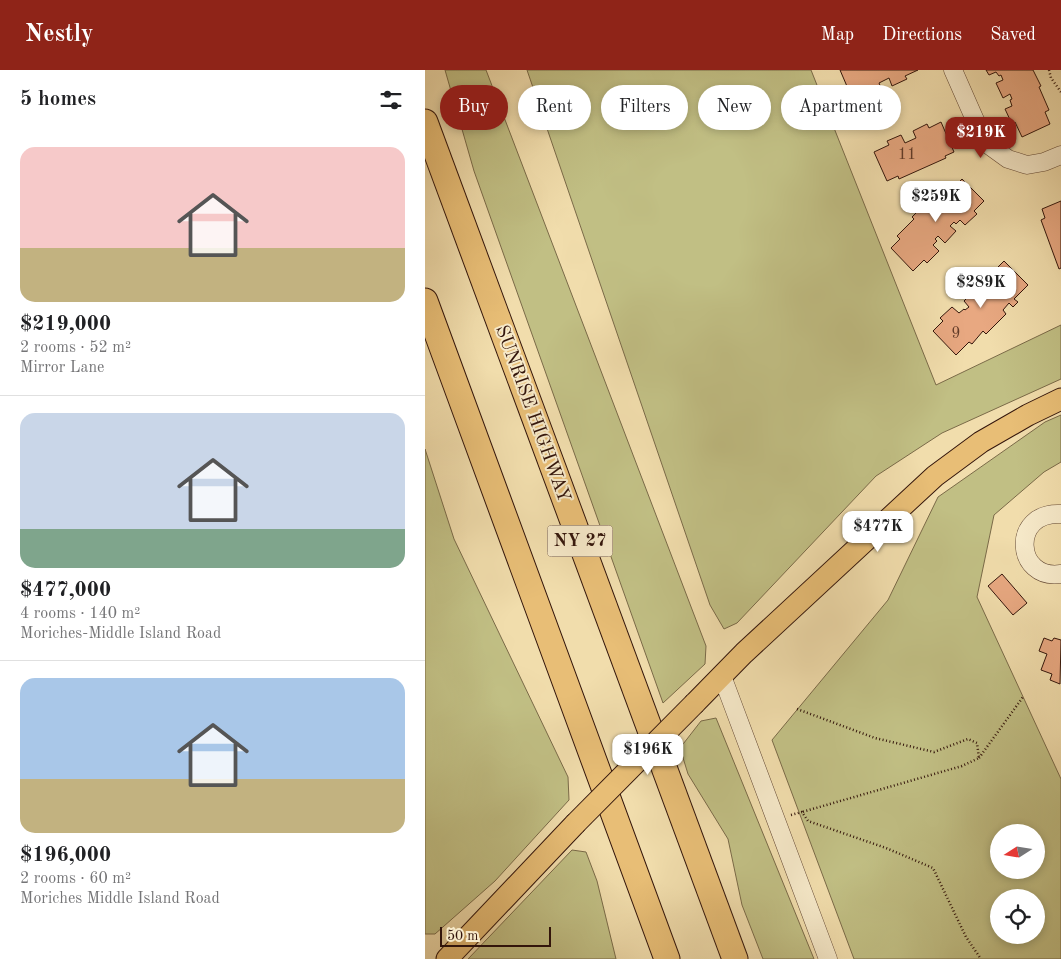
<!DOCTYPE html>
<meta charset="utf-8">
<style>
body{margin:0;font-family:"Old Standard TT",serif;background:#f6f6f6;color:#202124;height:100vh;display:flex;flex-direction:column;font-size:19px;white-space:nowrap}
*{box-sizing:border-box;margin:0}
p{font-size:16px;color:#757577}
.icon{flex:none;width:28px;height:28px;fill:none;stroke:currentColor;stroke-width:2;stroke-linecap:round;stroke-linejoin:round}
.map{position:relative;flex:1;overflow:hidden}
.sheet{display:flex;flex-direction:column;background:#fff;width:425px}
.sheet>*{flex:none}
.top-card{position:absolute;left:15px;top:15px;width:475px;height:45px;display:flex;gap:10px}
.needle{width:32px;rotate:258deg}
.tools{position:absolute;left:565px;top:754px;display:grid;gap:10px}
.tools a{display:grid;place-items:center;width:55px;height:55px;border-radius:50%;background:#fff;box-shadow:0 2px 8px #0003;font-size:25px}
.scale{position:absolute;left:15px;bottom:12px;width:111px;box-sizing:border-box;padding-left:5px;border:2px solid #33150b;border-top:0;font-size:14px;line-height:18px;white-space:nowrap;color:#33150b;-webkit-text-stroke:4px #f6e9c9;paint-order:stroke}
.price{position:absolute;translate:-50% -42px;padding:0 11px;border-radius:10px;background:#fff;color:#222;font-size:16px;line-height:32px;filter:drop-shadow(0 1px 2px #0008)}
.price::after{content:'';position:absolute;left:50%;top:30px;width:15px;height:11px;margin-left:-8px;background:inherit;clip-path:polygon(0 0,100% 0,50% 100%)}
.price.selected{background:#8f2418;color:#fff}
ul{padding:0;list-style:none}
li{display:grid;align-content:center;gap:10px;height:265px;padding:0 20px}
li+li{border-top:1px solid #e0e0e0}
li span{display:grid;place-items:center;height:155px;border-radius:15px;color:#555}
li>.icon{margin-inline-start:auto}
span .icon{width:90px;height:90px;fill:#fffc;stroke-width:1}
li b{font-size:21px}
h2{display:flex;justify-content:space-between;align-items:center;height:60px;padding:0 20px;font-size:21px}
.pill{padding:0 18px;border-radius:22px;background:#fff;box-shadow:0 2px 8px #0003;font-size:18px;line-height:45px}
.pill.selected{background:#8f2418;color:#fff}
header{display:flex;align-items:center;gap:30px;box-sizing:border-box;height:70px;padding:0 25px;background:#8f2418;color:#fff}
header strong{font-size:24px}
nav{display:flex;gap:28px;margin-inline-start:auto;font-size:18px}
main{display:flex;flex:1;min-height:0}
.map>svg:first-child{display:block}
</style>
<header>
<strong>Nestly</strong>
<nav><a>Map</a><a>Directions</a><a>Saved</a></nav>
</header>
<main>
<section class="sheet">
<h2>5 homes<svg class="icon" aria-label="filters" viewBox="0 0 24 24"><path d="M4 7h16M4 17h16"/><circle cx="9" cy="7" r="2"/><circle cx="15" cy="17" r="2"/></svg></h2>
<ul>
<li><span style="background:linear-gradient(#f6c9c9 65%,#c2b280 0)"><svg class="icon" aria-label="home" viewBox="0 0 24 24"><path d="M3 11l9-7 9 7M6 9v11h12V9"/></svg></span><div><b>$219,000</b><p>2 rooms · 52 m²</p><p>Mirror Lane</p></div></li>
<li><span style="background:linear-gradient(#c9d6e8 75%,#7fa58c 0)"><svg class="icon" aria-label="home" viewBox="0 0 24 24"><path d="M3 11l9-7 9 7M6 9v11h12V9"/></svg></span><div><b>$477,000</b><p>4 rooms · 140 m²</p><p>Moriches-Middle Island Road</p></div></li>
<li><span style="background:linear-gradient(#a9c7e8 65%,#c2b280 0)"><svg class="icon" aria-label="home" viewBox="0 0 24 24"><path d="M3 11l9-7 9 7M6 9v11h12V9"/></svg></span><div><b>$196,000</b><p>2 rooms · 60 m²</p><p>Moriches Middle Island Road</p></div></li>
</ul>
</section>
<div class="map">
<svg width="636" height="889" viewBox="0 0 636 889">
<rect width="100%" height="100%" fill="#f1ddac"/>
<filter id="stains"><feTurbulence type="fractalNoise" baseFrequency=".004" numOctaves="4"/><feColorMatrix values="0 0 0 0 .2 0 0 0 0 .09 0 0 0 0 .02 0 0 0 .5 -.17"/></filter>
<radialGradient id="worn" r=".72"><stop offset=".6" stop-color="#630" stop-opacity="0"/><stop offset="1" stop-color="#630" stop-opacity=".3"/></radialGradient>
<!-- green -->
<g fill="#c1bf84" stroke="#7a6a48" fill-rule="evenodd">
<polygon points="20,0 61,0 281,576 280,594 238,633 49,101"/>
<polygon points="102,0 386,0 511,315 636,255 636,309 517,363 451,406 312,553 299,559 285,535"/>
<path d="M636,345v47l-17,10 -50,43 -17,82 84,182v180h-207l-82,-219 116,-140 50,-103 107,-75zM574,762h37v38h-37zM574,828h37v37h-37z"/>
<polygon points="0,379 29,469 143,707 144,730 70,811 10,864 0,864"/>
<polygon points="291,648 389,889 338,889 317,835 303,769 263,704 255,678 276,651"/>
<polygon points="147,780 161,782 172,811 191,889 43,889"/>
</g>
<!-- building -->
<g fill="#e8a881" stroke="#33150b">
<polygon points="415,0 493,0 480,6 482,9 467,16 464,8 454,13 457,20 443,26 441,22 427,28"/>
<polygon points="561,0 608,0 616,16 614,17 624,40 620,42 625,54 597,67 590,52 587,54 580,39 587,36 585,30 587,29 585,24 578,28 571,13 578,10 576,5 574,6 571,2 564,5"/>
<polygon points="516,52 529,82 520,86 521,88 474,109 473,106 462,111 449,82 464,75 462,71 476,65 480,73 491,68 488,61 502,54 504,58"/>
<polygon points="537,109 559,131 549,141 552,144 540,155 535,150 531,154 529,152 525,156 531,161 520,173 513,166 510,169 512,171 508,175 514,181 502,193 499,190 488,201 466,178 475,169 472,166 489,149 487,147 507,127 509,129 526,112 530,116"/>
<polygon points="636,131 636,198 634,199 616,150 620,148 617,139"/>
<polygon points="579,191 603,215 589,229 593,232 588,237 584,233 578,240 581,244 561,264 558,261 547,274 544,272 531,285 508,261 518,251 515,248 527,237 534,243 539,239 540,240 544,237 539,231 550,220 556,226 559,223 557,221 561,217 555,210 566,199 568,202"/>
<polygon points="577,504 602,533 588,545 563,516"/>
<polygon points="619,568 627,571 629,568 636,570 635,614 625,610 627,604 616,600 622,584 614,581"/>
</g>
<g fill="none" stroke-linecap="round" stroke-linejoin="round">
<!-- minor casing -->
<g stroke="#624733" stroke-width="19">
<g id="minor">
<polyline points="528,0 550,50 565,76 583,89 602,95 619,92 636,85"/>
<path d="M636,444c-51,-3 -46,67 0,60"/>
<polyline points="297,606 403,889"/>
</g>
</g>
<!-- major casing -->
<g stroke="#33150b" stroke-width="23">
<g id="major">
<polyline points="270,633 319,583 510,406 556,372 603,345 636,329"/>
<polyline points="22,889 150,754"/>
</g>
</g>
<!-- highway casing -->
<g stroke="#33150b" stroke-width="27">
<g id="highway">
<polyline points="0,52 310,889"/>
<polyline points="0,231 242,889"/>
</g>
</g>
<!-- path -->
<g stroke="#33150b" stroke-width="2.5" stroke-dasharray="1 2.5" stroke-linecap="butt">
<polyline points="624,0 626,8 636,22"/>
<polyline points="372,639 450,668 509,682 543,669 552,673 554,688 537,696 377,742"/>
<polyline points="554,688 598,627"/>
<polyline points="366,745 377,742 383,751 461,778 508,798 541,867 556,889"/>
</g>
<!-- minor -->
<use href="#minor" stroke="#f6e9c9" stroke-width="18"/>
<!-- major -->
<use href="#major" stroke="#e8be76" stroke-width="21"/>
<!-- highway -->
<use href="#highway" stroke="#e8be76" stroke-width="25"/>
<!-- major-bridge casing -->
<g stroke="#33150b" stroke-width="23" stroke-linecap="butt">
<polyline id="major-bridge" points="150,754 270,633"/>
</g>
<!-- major-bridge -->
<use href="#major-bridge" stroke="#e8be76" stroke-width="21"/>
</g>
<g text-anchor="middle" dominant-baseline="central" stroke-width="4" stroke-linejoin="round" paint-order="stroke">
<!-- number labels -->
<g font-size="16" fill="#603a28">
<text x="482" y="85">11</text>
<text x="531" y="264">9</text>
</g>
<!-- shield labels -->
<rect fill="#f6e9c9" stroke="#6e5544" stroke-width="1" x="122.5" y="455.5" width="65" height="31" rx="4"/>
<g font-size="18" font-weight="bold" fill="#33150b">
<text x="155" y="471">NY 27</text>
</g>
<!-- street labels -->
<g font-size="19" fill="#33150b" stroke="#f6e9c9">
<text transform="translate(107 344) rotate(70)">SUNRISE HIGHWAY</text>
</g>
</g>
<rect width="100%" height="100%" filter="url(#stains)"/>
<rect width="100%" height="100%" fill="url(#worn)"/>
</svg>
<div class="tools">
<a><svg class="needle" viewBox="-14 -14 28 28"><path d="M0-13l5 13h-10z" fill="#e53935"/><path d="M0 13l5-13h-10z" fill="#757577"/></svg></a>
<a><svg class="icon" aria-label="locate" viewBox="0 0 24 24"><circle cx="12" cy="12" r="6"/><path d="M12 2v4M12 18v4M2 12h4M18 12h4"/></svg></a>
</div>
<div class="scale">50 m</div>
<b class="price selected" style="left:556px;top:89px">$219K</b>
<b class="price" style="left:511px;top:153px">$259K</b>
<b class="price" style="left:556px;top:239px">$289K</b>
<b class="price" style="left:453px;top:483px">$477K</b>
<b class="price" style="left:223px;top:706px">$196K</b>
<div class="top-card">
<a class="pill selected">Buy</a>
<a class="pill">Rent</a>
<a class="pill">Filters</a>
<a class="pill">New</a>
<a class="pill">Apartment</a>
</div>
</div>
</main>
